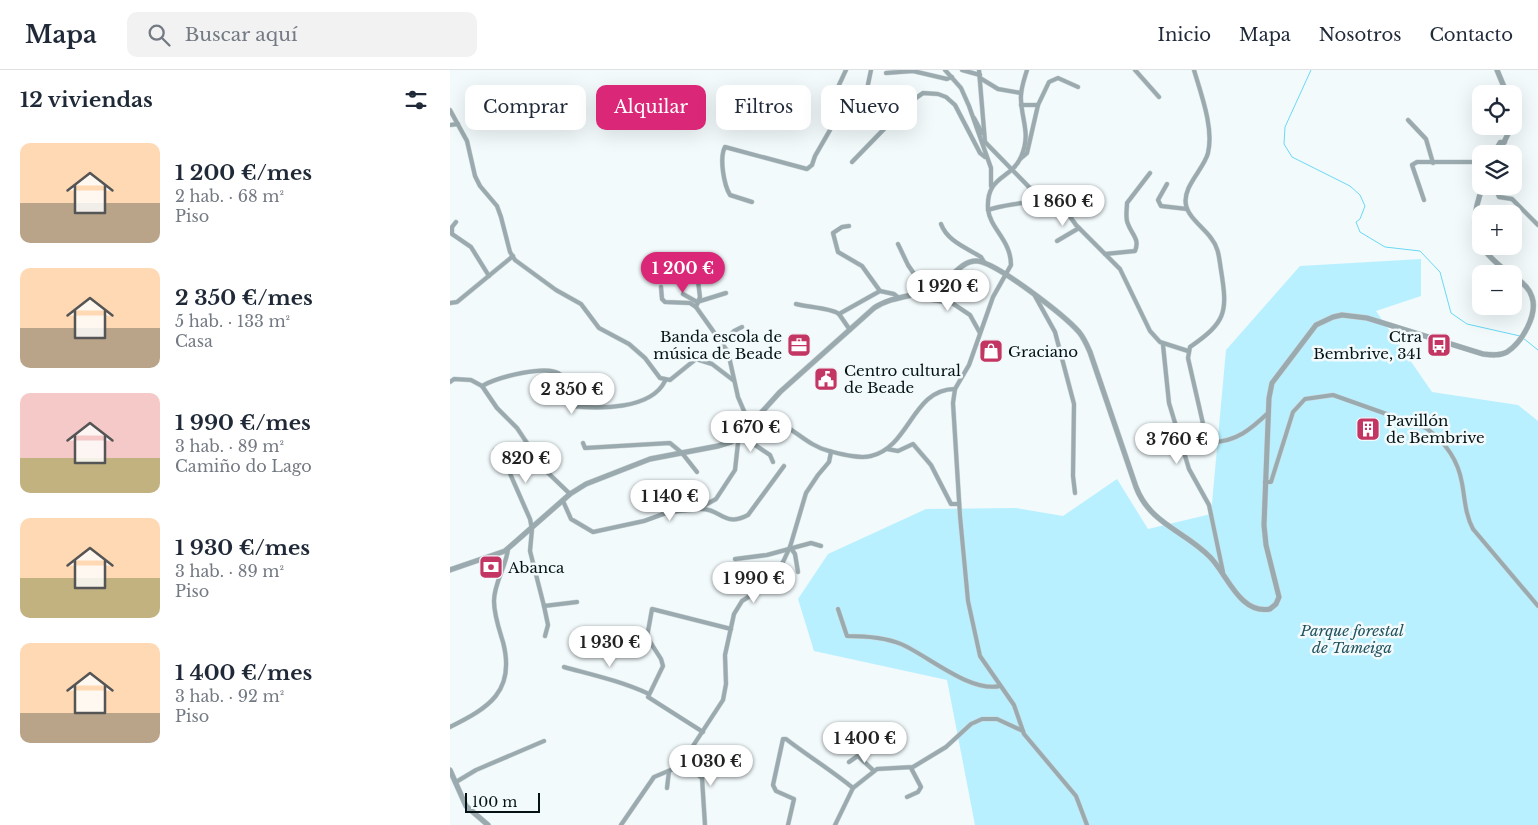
<!DOCTYPE html>
<html lang="es">
<meta charset="utf-8">
<style>
body{margin:0;font-family:"Libre Baskerville",serif;background:#f2f2f3;color:#1f2937;height:100vh;display:flex;flex-direction:column;font-size:19px;white-space:nowrap}
*{box-sizing:border-box;margin:0}
p{font-size:16px;color:#747a83}
.icon{flex:none;width:28px;height:28px;fill:none;stroke:currentColor;stroke-width:2;stroke-linecap:round;stroke-linejoin:round}
.map{position:relative;flex:1;overflow:hidden}
.panel{display:flex;flex-direction:column;background:#fff;width:450px}
.panel>*{flex:none}
.guide{position:absolute;left:15px;top:15px;width:475px;height:45px;display:flex;gap:10px}
.controls{position:absolute;left:1022px;top:15px;display:grid;gap:10px}
.controls a{display:grid;place-items:center;width:50px;height:50px;border-radius:10px;background:#fff;box-shadow:0 5px 20px #0002;font-size:25px}
.scale{position:absolute;left:15px;bottom:12px;width:75px;box-sizing:border-box;padding-left:5px;border:2px solid #041215;border-top:0;font-size:14px;line-height:18px;white-space:nowrap;color:#041215;-webkit-text-stroke:4px #f2fafc;paint-order:stroke}
.price{position:absolute;translate:-50% -42px;padding:0 11px;border-radius:18px;background:#fff;color:#222;font-size:16px;line-height:32px;filter:drop-shadow(0 1px 2px #0008)}
.price::after{content:'';position:absolute;left:50%;top:30px;width:15px;height:11px;margin-left:-8px;background:inherit;clip-path:polygon(0 0,100% 0,50% 100%)}
.price.on{background:#db2777;color:#fff}
ul{padding:0;list-style:none}
li{display:flex;align-items:center;gap:15px;height:125px;padding:0 20px}
li span{display:grid;place-items:center;flex:none;width:140px;height:100px;border-radius:10px;color:#555}
li>.icon{margin-inline-start:auto}
span .icon{width:60px;height:60px;fill:#fffc;stroke-width:1}
li b{font-size:21px}
h2{display:flex;justify-content:space-between;align-items:center;height:60px;padding:0 20px;font-size:21px}
.pill{padding:0 18px;border-radius:10px;background:#fff;box-shadow:0 5px 20px #0002;font-size:18px;line-height:45px}
.pill.on{background:#db2777;color:#fff}
header{display:flex;align-items:center;gap:30px;box-sizing:border-box;height:70px;padding:0 25px;background:#fff;border-bottom:1px solid #e0e1e3}
header strong{font-size:24px}
nav{display:flex;gap:28px;margin-inline-start:auto;font-size:18px}
.search{width:350px;height:45px;background:#f2f2f3;display:flex;align-items:center;gap:12px;box-sizing:border-box;padding:0 18px;border-radius:10px;color:#747a83;font-size:19px}
main{display:flex;flex:1;min-height:0}
.map>svg:first-child{display:block}
</style>
<header>
<strong>Mapa</strong>
<div class="search"><svg class="icon" aria-label="search" viewBox="0 0 24 24"><circle cx="10" cy="10" r="6"/><path d="M15 15l6 6"/></svg>Buscar aquí</div>
<nav><a>Inicio</a><a>Mapa</a><a>Nosotros</a><a>Contacto</a></nav>
</header>
<main>
<section class="panel">
<h2>12 viviendas<svg class="icon" aria-label="filters" viewBox="0 0 24 24"><path d="M4 7h16M4 17h16"/><circle cx="9" cy="7" r="2"/><circle cx="15" cy="17" r="2"/></svg></h2>
<ul>
<li><span style="background:linear-gradient(#ffd9b3 60%,#b9a48a 0)"><svg class="icon" aria-label="home" viewBox="0 0 24 24"><path d="M3 11l9-7 9 7M6 9v11h12V9"/></svg></span><div><b>1 200 €/mes</b><p>2 hab. · 68 m²</p><p>Piso</p></div></li>
<li><span style="background:linear-gradient(#ffd9b3 60%,#b9a48a 0)"><svg class="icon" aria-label="home" viewBox="0 0 24 24"><path d="M3 11l9-7 9 7M6 9v11h12V9"/></svg></span><div><b>2 350 €/mes</b><p>5 hab. · 133 m²</p><p>Casa</p></div></li>
<li><span style="background:linear-gradient(#f6c9c9 65%,#c2b280 0)"><svg class="icon" aria-label="home" viewBox="0 0 24 24"><path d="M3 11l9-7 9 7M6 9v11h12V9"/></svg></span><div><b>1 990 €/mes</b><p>3 hab. · 89 m²</p><p>Camiño do Lago</p></div></li>
<li><span style="background:linear-gradient(#ffd9b3 60%,#c2b280 0)"><svg class="icon" aria-label="home" viewBox="0 0 24 24"><path d="M3 11l9-7 9 7M6 9v11h12V9"/></svg></span><div><b>1 930 €/mes</b><p>3 hab. · 89 m²</p><p>Piso</p></div></li>
<li><span style="background:linear-gradient(#ffd9b3 70%,#b9a48a 0)"><svg class="icon" aria-label="home" viewBox="0 0 24 24"><path d="M3 11l9-7 9 7M6 9v11h12V9"/></svg></span><div><b>1 400 €/mes</b><p>3 hab. · 92 m²</p><p>Piso</p></div></li>
</ul>
</section>
<div class="map">
<svg width="1088" height="755" viewBox="0 0 1088 755">
<rect width="100%" height="100%" fill="#f2fafc"/>
<!-- green -->
<polygon fill="#b9f0ff" points="971,189 971,226 926,241 982,322 1068,335 1088,351 1088,755 525,755 497,610 364,581 348,529 378,484 476,439 566,438 613,446 667,409 698,459 761,444 776,280 850,196"/>
<g fill="none" stroke-linecap="round" stroke-linejoin="round">
<!-- stream -->
<g stroke="#6ad9f4" stroke-width="1">
<polyline points="861,0 835,57 834,74 842,87 900,116 910,125 915,136 910,149 906,152 910,162 935,177 970,181 990,202 1001,243 1017,254 1070,266"/>
<polyline points="1073,268 1088,280"/>
</g>
<!-- minor casing -->
<g stroke="#ccd5d7" stroke-width="5">
<g id="minor">
<polyline points="495,0 511,18 519,36 541,98 541,116"/>
<polyline points="512,0 530,5"/>
<polyline points="529,0 535,72 579,117 609,131 626,155 670,199 700,261 710,272 738,281"/>
<path d="M577,0c-3,10 -7,20 -6,30 1,22 10,34 0,57 -10,23 -35,18 -33,52 2,20 23,31 23,56l-18,32 -24,68 -14,24 -2,14 7,113 8,85 12,55 34,49 10,29 52,62 11,29"/>
<polyline points="685,0 709,27"/>
<path d="M744,0c7,24 20,58 14,83 -4,16 -26,34 -22,52 2,12 18,23 25,33 8,10 8,20 10,32 7,43 5,52 -31,77l-2,11 16,70 8,14c24,0 39,-13 56,-29"/>
<polyline points="436,3 463,1 497,9 502,7"/>
<polyline points="530,8 548,19 571,23"/>
<polyline points="416,24 421,0"/>
<polyline points="571,35 588,35"/>
<polyline points="0,40 17,71 25,106 30,116 47,136 51,147 60,182 65,190 106,220 131,234 149,258 179,274 195,288 210,308 220,310 246,289 262,294 283,310"/>
<polyline points="524,48 532,63"/>
<polyline points="958,50 976,69 983,93"/>
<polyline points="0,55 8,54"/>
<polyline points="1043,84 1050,72 1055,72"/>
<polyline points="570,89 577,83 588,35 599,12 608,8 628,17"/>
<polyline points="402,92 436,57 445,43 473,23 488,24 496,27 505,35 530,83 535,87"/>
<polyline points="717,114 708,130 711,136 737,139"/>
<polyline points="1044,116 1049,127 1062,129 1088,155"/>
<polyline points="974,130 962,95 967,92 1031,92"/>
<path d="M302,132l-22,-7c-6,-10 -11,-37 -5,-48l82,22 5,-4 3,-9 15,-26 1,-28 15,-32"/>
<path d="M538,140c21,-7 39,-5 60,-15"/>
<polyline points="6,152 2,157 2,164 21,177 39,206"/>
<path d="M491,154c6,17 26,24 40,33l3,5"/>
<polyline points="399,156 392,157 383,163 388,182 412,196 430,221 444,224 449,228"/>
<polyline points="607,171 629,158"/>
<polyline points="448,174 458,195 482,230 502,233 520,245 530,263"/>
<path d="M655,184l30,-3c5,-12 -3,-16 -7,-27 -3,-6 -1,-14 -1,-21l23,-30"/>
<path d="M247,203l3,24 -4,10 32,45 10,45 12,28 25,-4c19,7 33,25 54,30 12,3 29,8 42,5 39,-9 41,-67 84,-67"/>
<polyline points="211,217 212,229 215,232 240,233 246,237"/>
<polyline points="233,224 247,232 276,223"/>
<polyline points="585,226 605,262 624,334 623,406 625,423"/>
<polyline points="0,233 7,232 63,186"/>
<path d="M346,234c10,3 36,4 43,10l41,-23"/>
<polyline points="389,244 400,260"/>
<polyline points="274,272 284,261 292,257"/>
<polyline points="713,275 719,333 739,399 759,435 773,502"/>
<polyline points="0,312 4,309 21,310 32,316 47,338 67,358 95,400 120,424"/>
<path d="M32,316c14,-8 66,-23 79,-11l9,31c28,3 81,4 95,-25"/>
<polyline points="290,365 320,385 323,392"/>
<polyline points="133,373 135,378 220,373 232,383 247,402"/>
<polyline points="437,379 448,381 463,374 481,395 501,434 509,434"/>
<polyline points="45,380 58,399 80,449 82,459 80,481 94,536 127,532"/>
<path d="M815,412h6l22,-70 12,-13 28,-4 93,33c18,13 32,32 36,55 3,16 3,31 11,46l65,77"/>
<polyline points="113,431 121,449 143,462 194,451 219,442 248,439 266,429 285,400 288,373 286,368"/>
<path d="M250,439c21,-1 24,19 48,6l36,-49"/>
<polyline points="340,477 345,484 348,502"/>
<polyline points="285,489 317,485 361,473 371,476"/>
<polyline points="94,536 98,555 95,566"/>
<path d="M388,539l9,27c18,0 37,1 54,8 26,11 69,49 99,42"/>
<path d="M114,597c29,8 57,14 85,27"/>
<path d="M0,657c38,-19 66,-35 53,-85 -4,-13 -9,-27 -9,-41 0,-18 12,-34 14,-52"/>
<polyline points="253,662 198,627 213,596 211,589 197,567 202,539 281,559"/>
<polyline points="409,687 424,701"/>
<polyline points="399,692 419,678"/>
<polyline points="235,694 239,682 273,630 276,614 275,585 284,544 292,531 313,518 333,492 340,477 356,423 368,405 379,392 381,382"/>
<polyline points="235,694 252,708 255,755"/>
<polyline points="6,712 26,700 94,671"/>
<polyline points="217,718 219,701"/>
<polyline points="457,727 468,722 471,717 461,698"/>
<polyline points="171,755 204,707 235,694"/>
<path d="M338,755l6,-26 -18,-8 -3,-6 10,-46h3c22,17 45,31 67,49"/>
<polyline points="385,755 403,718 427,699 463,697 496,677 521,654 532,649 547,649 573,661"/>
</g>
</g>
<!-- tertiary casing -->
<g stroke="#ccd5d7" stroke-width="6">
<g id="tertiary">
<polyline points="1047,0 1057,24"/>
<polyline points="1048,84 1062,56"/>
<path d="M1033,116c-17,44 -8,61 27,88"/>
<path d="M0,500l55,-19 65,-57 16,-10 64,-25 68,-13 13,-4 11,-8 38,-42 94,-84c19,-13 45,-11 65,-22 12,-7 22,-25 37,-25 19,0 89,55 103,71 5,6 8,13 11,20l46,135c14,37 49,44 74,70 17,17 30,58 60,52l6,-5 3,-7 -13,-52 -2,-20 5,-127 3,-15 44,-58 17,-8 9,-2 25,3 116,36c8,1 17,2 24,-2 15,-10 31,-37 25,-55 -3,-10 -11,-15 -18,-21"/>
<polyline points="0,700 16,736 38,755"/>
</g>
</g>
<!-- minor -->
<use href="#minor" stroke="#9aaaae" stroke-width="4"/>
<!-- tertiary -->
<use href="#tertiary" stroke="#9aaaae" stroke-width="5"/>
</g>
<!-- icons -->
<defs>
<g id="office-square" transform="scale(1.25)"><rect x="-9" y="-9" width="18" height="18" rx="4" fill="#c33562" stroke="#f2fafc"/><path d="M-6-3h4V-5.5h4V-3h4V5H-6ZM-1-4.5V-3h2v-1.5ZM-6 0V1H6V0Z" fill="#fff"/></g>
<g id="bus-square" transform="scale(1.25)"><rect x="-9" y="-9" width="18" height="18" rx="4" fill="#c33562" stroke="#f2fafc"/><path d="M-5-6H5V4H4V6H2V4H-2V6H-4V4H-5ZM-3.5-4V0h7V-4ZM-3.5 1.2v1.5H-2V1.2ZM2 1.2v1.5H3.5V1.2Z" fill="#fff"/></g>
<g id="shop-square" transform="scale(1.25)"><rect x="-9" y="-9" width="18" height="18" rx="4" fill="#c33562" stroke="#f2fafc"/><path d="M-5-2.5h2.3a2.7 3.5 0 0 1 5.4 0H5L5.5 6h-11ZM-1.5-2.5h3a1.5 2.3 0 0 0-3 0Z" fill="#fff"/></g>
<g id="civic-square" transform="scale(1.25)"><rect x="-9" y="-9" width="18" height="18" rx="4" fill="#c33562" stroke="#f2fafc"/><path d="M-.6-6.5H3V-4.5H.6V-3L4-1V1h2V6H-6V1h2V-1L-.6-3ZM-1.2 2.5V6h2.4V2.5Z" fill="#fff"/></g>
<g id="building-square" transform="scale(1.25)"><rect x="-9" y="-9" width="18" height="18" rx="4" fill="#c33562" stroke="#f2fafc"/><path d="M-4-6H4V6H1V3H-1V6H-4ZM-2.5-4.3h1.7v1.8h-1.7ZM.8-4.3h1.7v1.8H.8ZM-2.5-1h1.7V.8h-1.7ZM.8-1h1.7V.8H.8Z" fill="#fff"/></g>
<g id="bank-square" transform="scale(1.25)"><rect x="-9" y="-9" width="18" height="18" rx="4" fill="#c33562" stroke="#f2fafc"/><path d="M-6-4H6V4H-6ZM0-2.3a2.3 2.3 0 1 0 0 4.6a2.3 2.3 0 1 0 0-4.6Z" fill="#fff"/></g>
</defs>
<g fill-rule="evenodd">
<use href="#office-square" x="349" y="275"/>
<use href="#bus-square" x="989" y="275"/>
<use href="#shop-square" x="541" y="281"/>
<use href="#civic-square" x="376" y="309"/>
<use href="#building-square" x="918" y="359"/>
<use href="#bank-square" x="41" y="497"/>
</g>
<g text-anchor="middle" dominant-baseline="central" stroke-width="5" stroke-linejoin="round" paint-order="stroke">
<!-- poi labels -->
<g font-size="15" fill="#041215" stroke="#f2fafc" text-anchor="start">
<text x="332" y="266" text-anchor="end">Banda escola de<tspan x="332" dy="17">música de Beade</tspan></text>
<text x="972" y="266" text-anchor="end">Ctra<tspan x="972" dy="17">Bembrive, 341</tspan></text>
<text x="558" y="281">Graciano</text>
<text x="394" y="300">Centro cultural<tspan x="394" dy="17">de Beade</tspan></text>
<text x="936" y="350">Pavillón<tspan x="936" dy="17">de Bembrive</tspan></text>
<text x="58" y="497">Abanca</text>
</g>
<!-- park labels -->
<g font-size="15" font-style="italic" fill="#23535e" stroke="#f2fafc">
<text x="902" y="560">Parque forestal<tspan x="902" dy="17">de Tameiga</tspan></text>
</g>
</g>
</svg>
<div class="controls">
<a><svg class="icon" aria-label="locate" viewBox="0 0 24 24"><circle cx="12" cy="12" r="6"/><path d="M12 2v4M12 18v4M2 12h4M18 12h4"/></svg></a>
<a><svg class="icon" aria-label="layers" viewBox="0 0 24 24"><path d="M12 4l9 5-9 5-9-5zM3 14l9 5 9-5"/></svg></a>
<a>+</a>
<a>−</a>
</div>
<div class="scale">100 m</div>
<b class="price" style="left:613px;top:157px">1 860 €</b>
<b class="price on" style="left:233px;top:224px">1 200 €</b>
<b class="price" style="left:498px;top:242px">1 920 €</b>
<b class="price" style="left:122px;top:345px">2 350 €</b>
<b class="price" style="left:301px;top:383px">1 670 €</b>
<b class="price" style="left:727px;top:395px">3 760 €</b>
<b class="price" style="left:76px;top:414px">820 €</b>
<b class="price" style="left:220px;top:452px">1 140 €</b>
<b class="price" style="left:304px;top:534px">1 990 €</b>
<b class="price" style="left:160px;top:598px">1 930 €</b>
<b class="price" style="left:415px;top:694px">1 400 €</b>
<b class="price" style="left:261px;top:717px">1 030 €</b>
<div class="guide">
<a class="pill">Comprar</a>
<a class="pill on">Alquilar</a>
<a class="pill">Filtros</a>
<a class="pill">Nuevo</a>
</div>
</div>
</main>
